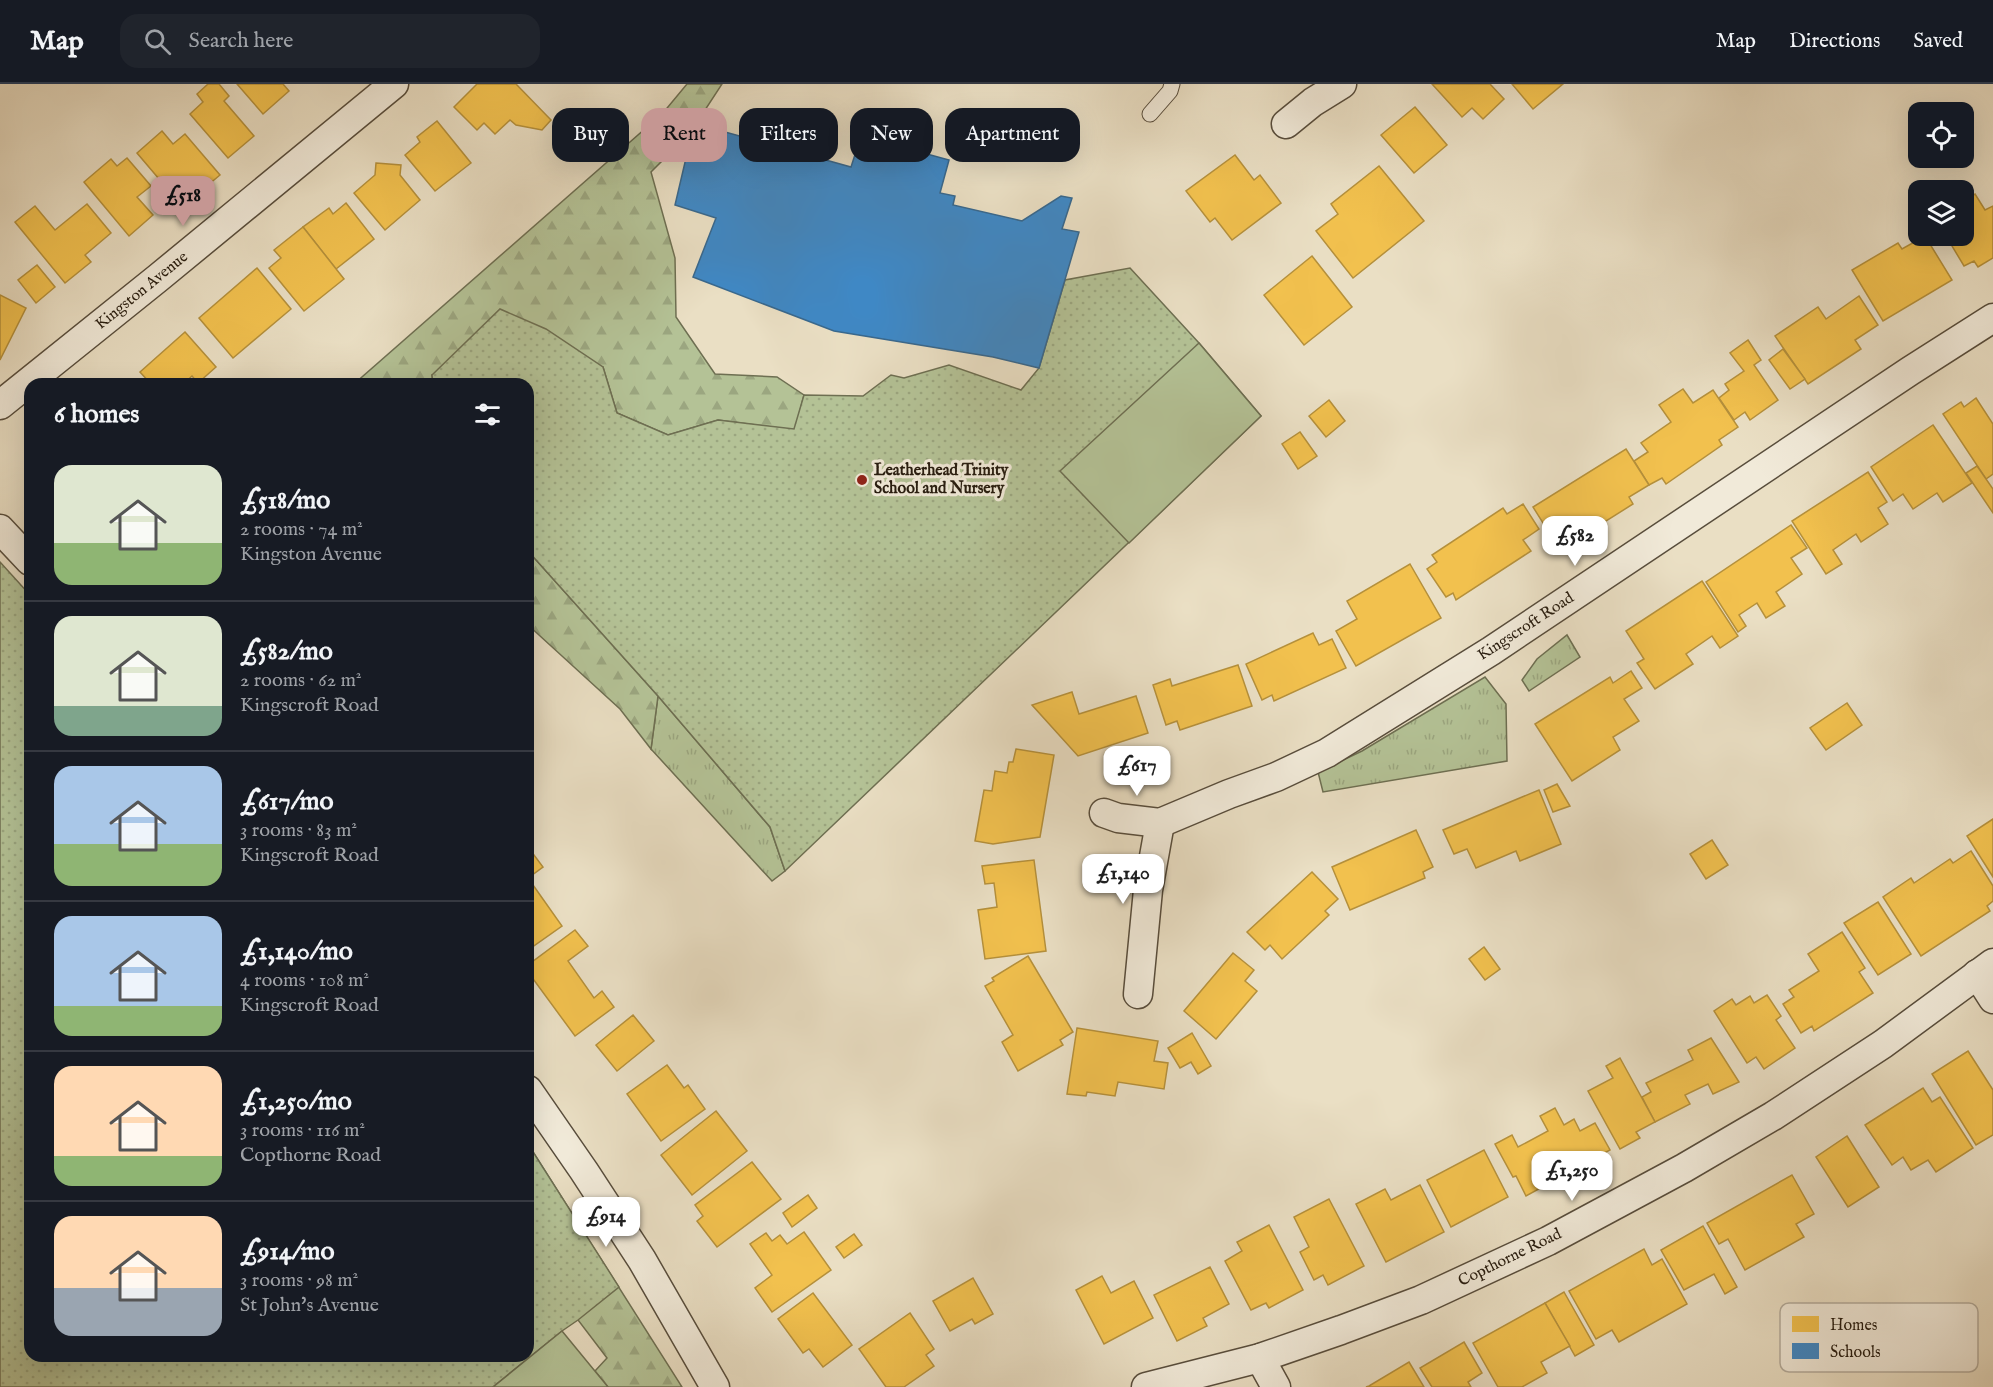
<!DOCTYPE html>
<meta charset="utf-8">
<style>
body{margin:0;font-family:"IM FELL English",serif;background:#20242c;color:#f1f3f6;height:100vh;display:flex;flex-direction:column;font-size:22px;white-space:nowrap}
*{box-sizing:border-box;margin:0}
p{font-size:20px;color:#9ea1a6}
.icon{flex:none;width:33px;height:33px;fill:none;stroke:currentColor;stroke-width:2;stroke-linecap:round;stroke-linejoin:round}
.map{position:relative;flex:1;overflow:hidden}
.side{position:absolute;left:24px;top:294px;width:510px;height:984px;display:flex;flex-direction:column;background:#171b24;border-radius:18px;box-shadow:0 6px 24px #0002}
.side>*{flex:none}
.top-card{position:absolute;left:552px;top:24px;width:570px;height:54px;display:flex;gap:12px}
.tools{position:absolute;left:1908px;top:18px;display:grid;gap:12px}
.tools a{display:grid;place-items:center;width:66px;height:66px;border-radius:12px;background:#171b24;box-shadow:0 6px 24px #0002;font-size:30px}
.price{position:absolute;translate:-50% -51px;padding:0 14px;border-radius:12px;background:#fff;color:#222;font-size:20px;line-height:39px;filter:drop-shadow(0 2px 3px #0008)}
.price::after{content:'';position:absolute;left:50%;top:36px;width:18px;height:14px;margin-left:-9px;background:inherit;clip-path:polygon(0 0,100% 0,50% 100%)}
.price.selected{background:#c59692;color:#111}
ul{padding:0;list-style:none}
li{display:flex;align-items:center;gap:18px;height:150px;padding:0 30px}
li+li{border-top:2px solid #363941}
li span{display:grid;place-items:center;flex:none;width:168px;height:120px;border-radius:18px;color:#555}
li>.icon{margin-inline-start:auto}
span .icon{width:72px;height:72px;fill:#fffc;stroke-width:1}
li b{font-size:26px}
h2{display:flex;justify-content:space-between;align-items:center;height:72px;padding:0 30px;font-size:26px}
.tag{padding:0 21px;border-radius:18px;background:#171b24;box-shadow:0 6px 24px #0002;font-size:21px;line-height:54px}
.tag.selected{background:#c59692;color:#111}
header{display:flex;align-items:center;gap:36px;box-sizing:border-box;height:84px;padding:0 30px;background:#171b24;border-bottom:2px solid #363941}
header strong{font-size:28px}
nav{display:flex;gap:33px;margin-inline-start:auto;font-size:21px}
.search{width:420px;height:54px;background:#20242c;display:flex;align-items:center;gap:15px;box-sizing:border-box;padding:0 21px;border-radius:18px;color:#9ea1a6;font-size:22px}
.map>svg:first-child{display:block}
</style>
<header>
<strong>Map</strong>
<div class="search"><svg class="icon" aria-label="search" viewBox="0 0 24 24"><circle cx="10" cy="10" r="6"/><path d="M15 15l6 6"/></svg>Search here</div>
<nav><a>Map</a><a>Directions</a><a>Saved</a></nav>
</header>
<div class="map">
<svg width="1993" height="1303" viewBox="0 0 1993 1303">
<defs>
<pattern id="grass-tufts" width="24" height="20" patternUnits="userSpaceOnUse" patternTransform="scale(1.5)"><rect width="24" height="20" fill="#b4c296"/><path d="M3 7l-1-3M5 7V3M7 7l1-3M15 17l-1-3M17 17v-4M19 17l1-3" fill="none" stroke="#9ba680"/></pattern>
<pattern id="forest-firs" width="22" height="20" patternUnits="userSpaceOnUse" patternTransform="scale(1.5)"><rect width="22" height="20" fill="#b4c296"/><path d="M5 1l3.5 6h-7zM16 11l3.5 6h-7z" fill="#9ba680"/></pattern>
<pattern id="park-dots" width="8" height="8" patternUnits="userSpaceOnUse" patternTransform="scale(1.5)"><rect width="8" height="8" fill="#b4c296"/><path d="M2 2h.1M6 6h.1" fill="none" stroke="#9ba680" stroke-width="1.8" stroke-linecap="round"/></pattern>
</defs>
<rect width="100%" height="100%" fill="#eadfc4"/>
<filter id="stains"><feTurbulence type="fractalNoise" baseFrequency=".00333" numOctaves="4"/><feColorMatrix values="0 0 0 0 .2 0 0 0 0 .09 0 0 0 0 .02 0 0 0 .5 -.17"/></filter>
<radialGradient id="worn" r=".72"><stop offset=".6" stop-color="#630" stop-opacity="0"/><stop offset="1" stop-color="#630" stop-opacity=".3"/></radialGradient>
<!-- grass -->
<g fill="url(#grass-tufts)" stroke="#6e6f52" stroke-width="1.5">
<polygon points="1567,551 1580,573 1529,607 1522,596 1537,575"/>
<polygon points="1485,593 1506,620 1507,677 1323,708 1318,688 1362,667"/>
<polygon points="658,612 770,743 785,787 772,797 651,665"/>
</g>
<!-- forest -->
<g fill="url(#forest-firs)" stroke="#6e6f52" stroke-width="1.5">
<polygon points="687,0 722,0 690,49 651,88 675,174 676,233 715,290 777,293 804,311 795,346 718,336 668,351 617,329 603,283 432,291 433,300 354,300 663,29"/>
<polygon points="528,467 658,612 651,665 620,625 528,541"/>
<polygon points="528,1060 682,1303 608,1303 595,1287 607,1274 578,1236"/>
</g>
<!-- park -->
<g fill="url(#park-dots)" stroke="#6e6f52" stroke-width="1.5">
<polygon points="1130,184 1199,259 1261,332 785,787 770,743 658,612 528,467 528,300 433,300 432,291 500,225 546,245 603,283 617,329 668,351 718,336 794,345 804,311 863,312 891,291 904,294 949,281 1021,306 1039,284 1065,196"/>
<polygon points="0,478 30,511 30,1272 528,1272 528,1060 619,1203 578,1236 562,1247 493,1303 0,1303"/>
</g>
<!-- pitch -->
<g fill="#b4c296" stroke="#6e6f52" stroke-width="1.5">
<polygon points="1199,259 1261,332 1129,459 1060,387"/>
<polygon points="562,1247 608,1303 493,1303"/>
</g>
<!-- homes -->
<g fill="#f2c14e" stroke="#b5903b" stroke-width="1.5">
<polygon points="208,0 219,0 229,12 224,17 254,52 228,74 190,30 203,18 197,10"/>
<polygon points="237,0 283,0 289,7 263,30"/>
<polygon points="477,0 516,0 551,36 542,46 516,41 510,36 495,50 484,39 477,46 454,23"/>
<polygon points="1432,0 1490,0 1504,15 1483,35 1472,24 1462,33"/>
<polygon points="1512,0 1563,0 1533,25"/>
<polygon points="1415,23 1447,61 1414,89 1381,51"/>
<polygon points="437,37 471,79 435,107 405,71 420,58 417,53"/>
<polygon points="162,47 173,60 185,50 220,91 202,106 195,99 176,115 137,69"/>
<polygon points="1235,71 1254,96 1260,91 1281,119 1232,156 1215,134 1210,138 1186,107"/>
<polygon points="127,74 151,102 137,113 153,131 129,152 84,98 111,75 117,82"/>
<polygon points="376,79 401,81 400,91 420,116 385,146 354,109 375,91"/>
<polygon points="1379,82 1424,137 1353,194 1316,147 1338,130 1331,120"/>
<polygon points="1975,110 1985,126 1993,122 1993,174 1978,183 1974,177 1964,182 1946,152 1964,152 1964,117"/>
<polygon points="346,119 374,155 336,185 303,143 329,124 333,130"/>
<polygon points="87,120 111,149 85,171 91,178 65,199 15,138 35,122 55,146"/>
<polygon points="303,143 344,195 304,227 269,184 281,174 274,166"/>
<polygon points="1925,152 1952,196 1883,237 1852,186 1898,159 1902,165"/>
<polygon points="1312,172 1352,223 1304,261 1264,211"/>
<polygon points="37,181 55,203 36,219 18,196"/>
<polygon points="257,184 291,225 233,274 199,234"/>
<polygon points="0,211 26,224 0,276"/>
<polygon points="1859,212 1878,241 1855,256 1861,265 1808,300 1775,252 1818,223 1826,235"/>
<polygon points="185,248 216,283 198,299 192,292 183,300 151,300 140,288"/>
<polygon points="1748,256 1761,276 1754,281 1778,316 1750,336 1745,328 1734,336 1719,314 1729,306 1725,300 1744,287 1730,269"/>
<polygon points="1783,265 1805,295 1790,305 1769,276"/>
<polygon points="1683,305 1693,319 1713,306 1738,343 1719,356 1722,361 1666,400 1662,394 1649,401 1634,377 1648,368 1641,359 1671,338 1659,321"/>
<polygon points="1976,314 1993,340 1993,390 1986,395 1943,330 1961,318 1964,323"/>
<polygon points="1329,316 1345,337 1326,353 1309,332"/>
<polygon points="1933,341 1972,399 1943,418 1937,409 1913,425 1903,410 1893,417 1871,383"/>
<polygon points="1300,348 1317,372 1298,385 1282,360"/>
<polygon points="1626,365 1649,401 1629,413 1633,420 1560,466 1533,423"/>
<polygon points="1977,382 1993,405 1993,429 1966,389"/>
<polygon points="1868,388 1887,418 1878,424 1888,440 1861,458 1856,450 1833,466 1842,480 1826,490 1792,437"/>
<polygon points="1523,420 1539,445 1523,456 1531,467 1456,516 1453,509 1446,513 1427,485 1437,478 1432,471 1503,424 1507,430"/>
<polygon points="1791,441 1807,464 1791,474 1802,490 1776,508 1785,522 1766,534 1757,519 1739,531 1746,542 1738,548 1706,498"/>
<polygon points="1410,480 1441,534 1356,582 1336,547 1357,535 1347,517"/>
<polygon points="1702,497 1738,552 1720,564 1712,552 1686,570 1693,580 1655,605 1637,579 1644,575 1626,547"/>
<polygon points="1313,549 1319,561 1332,555 1346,584 1274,617 1272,611 1262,616 1246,580"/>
<polygon points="1238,581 1252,622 1180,646 1177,637 1166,641 1153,601 1170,595 1172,602"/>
<polygon points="1631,587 1642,604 1624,615 1639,637 1613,653 1620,666 1572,697 1535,640 1610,593 1613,599"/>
<polygon points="1072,608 1079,630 1136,612 1148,649 1078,672 1032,621"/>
<polygon points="1847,619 1862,641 1826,666 1810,644"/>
<polygon points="1016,665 1054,671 1040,753 993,760 975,757 984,706 992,707 995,687 1007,689 1009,678 1013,678"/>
<polygon points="1557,700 1570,722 1553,728 1544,706"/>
<polygon points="1539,706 1561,760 1520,777 1516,767 1476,784 1467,765 1454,770 1443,746"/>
<polygon points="1993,735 1993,793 1967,752"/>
<polygon points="1416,746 1433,783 1423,788 1425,794 1350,826 1332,783"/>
<polygon points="1712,756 1728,781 1706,795 1690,770"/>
<polygon points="531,767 543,783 528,794 528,769"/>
<polygon points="1971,767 1993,802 1993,817 1987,822 1990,827 1921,872 1883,813 1911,794 1914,799 1950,775 1953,779"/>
<polygon points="1034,776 1046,867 985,875 978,826 997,823 994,799 985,800 982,782"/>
<polygon points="1312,788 1338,815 1325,827 1329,831 1282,875 1270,861 1265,866 1247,848"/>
<polygon points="533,801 562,842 528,866 528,805"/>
<polygon points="1878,818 1911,870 1878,891 1844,839"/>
<polygon points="575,846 588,862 568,877 594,914 602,907 614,923 575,952 528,888 528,881"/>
<polygon points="1842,848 1865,884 1859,888 1873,909 1814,947 1812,942 1801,949 1783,920 1794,913 1789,906 1819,887 1808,870"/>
<polygon points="1484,863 1500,885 1485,896 1469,875"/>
<polygon points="1233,869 1254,886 1245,897 1257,907 1216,955 1184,927"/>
<polygon points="1028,872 1073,948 1060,956 1063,961 1018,987 1002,958 1013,951 985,902 994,897 992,894"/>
<polygon points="1767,911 1781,932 1776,936 1795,964 1764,985 1756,973 1747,979 1714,927 1732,915 1736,921 1750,912 1754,919"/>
<polygon points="633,931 654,957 617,987 596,961"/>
<polygon points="1077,944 1158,957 1154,977 1168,979 1164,1005 1118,998 1115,1012 1087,1008 1086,1012 1067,1010"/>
<polygon points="1192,949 1211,982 1198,990 1191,978 1180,984 1168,964"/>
<polygon points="1711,954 1739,998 1713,1010 1708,1000 1685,1011 1690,1020 1655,1038 1642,1013 1651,1008 1646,999 1693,976 1688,966"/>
<polygon points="1968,967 1993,1006 1993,1051 1976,1061 1932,990"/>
<polygon points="1620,974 1655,1038 1636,1048 1640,1054 1620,1065 1588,1007 1613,994 1606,982"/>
<polygon points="667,981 684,1004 688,1001 705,1025 661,1057 627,1010"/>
<polygon points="1923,1004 1932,1018 1940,1013 1973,1064 1936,1088 1928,1076 1911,1086 1903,1073 1892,1081 1865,1041"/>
<polygon points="1555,1024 1564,1041 1574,1035 1580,1047 1595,1039 1610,1066 1526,1112 1516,1092 1513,1093 1495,1060 1512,1051 1518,1063 1548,1047 1540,1032"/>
<polygon points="716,1027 747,1067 692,1111 661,1071"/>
<polygon points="1847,1052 1879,1103 1848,1123 1816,1073"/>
<polygon points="1484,1066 1508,1113 1451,1143 1427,1096"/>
<polygon points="752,1078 781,1115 717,1163 697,1137 703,1132 695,1121"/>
<polygon points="1792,1091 1814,1130 1796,1140 1804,1153 1745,1186 1728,1155 1719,1160 1707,1139"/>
<polygon points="1420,1101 1444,1148 1386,1178 1356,1120 1385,1105 1391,1116"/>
<polygon points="808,1111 817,1124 792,1143 783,1129"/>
<polygon points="1329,1115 1364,1182 1328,1201 1323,1191 1314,1196 1300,1168 1309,1163 1294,1133"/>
<polygon points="1269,1141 1303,1206 1269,1224 1266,1219 1251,1226 1225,1177 1242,1167 1237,1158"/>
<polygon points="1703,1142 1737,1203 1725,1210 1714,1190 1684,1206 1661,1166"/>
<polygon points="804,1148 831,1186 772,1228 755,1204 772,1191 750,1160 766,1149 772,1157 780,1151 787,1160"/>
<polygon points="854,1150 862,1161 844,1174 836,1163"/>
<polygon points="1644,1165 1652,1181 1662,1175 1687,1220 1619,1258 1612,1246 1596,1255 1569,1207"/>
<polygon points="1210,1183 1229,1220 1203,1234 1207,1242 1177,1257 1154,1211"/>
<polygon points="1102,1192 1111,1209 1134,1197 1153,1234 1104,1260 1076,1206"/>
<polygon points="973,1194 993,1230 975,1240 972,1235 950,1247 933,1217"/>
<polygon points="1564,1208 1594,1261 1575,1272 1545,1219"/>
<polygon points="813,1209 852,1261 823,1283 809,1265 803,1269 778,1235"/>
<polygon points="1545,1219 1570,1262 1541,1278 1547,1289 1522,1303 1498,1303 1473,1259"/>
<polygon points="910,1229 934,1265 926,1271 934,1282 904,1303 886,1303 859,1265"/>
<polygon points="1464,1258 1482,1289 1468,1298 1471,1303 1432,1303 1420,1284"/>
<polygon points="1409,1278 1424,1303 1366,1303 1369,1302"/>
</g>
<!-- schools -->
<polygon fill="#3f88c5" stroke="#38688e" stroke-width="1.5" points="707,43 851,83 861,52 949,76 940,109 955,112 953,121 1022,137 1061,112 1072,114 1062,145 1079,148 1039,284 993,273 834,247 693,193 716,134 675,121 690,57 702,61"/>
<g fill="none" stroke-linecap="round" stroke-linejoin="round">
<!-- service casing -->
<g stroke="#584d3c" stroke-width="17">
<polyline id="service" points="1150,30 1170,7 1172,0"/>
</g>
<!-- minor casing -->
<g stroke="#584d3c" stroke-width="31">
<g id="minor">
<polyline points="1286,40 1313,18 1342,0"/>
<polyline points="0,321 158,194 394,0"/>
<polyline points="0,445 30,477"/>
<polyline points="1104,729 1118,734 1160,739 1229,710 1276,693 1327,669 1491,567 1910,287 1993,234"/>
<polyline points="1977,890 1993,915"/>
<polyline points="1138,910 1148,806 1160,739"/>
<polyline points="528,1006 584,1087 642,1176 715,1303"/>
<polyline points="1260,1274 1276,1303"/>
<polyline points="1146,1303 1260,1274 1341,1246 1421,1216 1548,1157 1684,1084 1773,1032 1883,960 1993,879"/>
</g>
</g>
<!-- service -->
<use href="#service" stroke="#f1ead9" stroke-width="15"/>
<!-- minor -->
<use href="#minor" stroke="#f1ead9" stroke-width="28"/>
</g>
<!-- markers -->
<circle fill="#8f2418" stroke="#f1ead9" stroke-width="2" cx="862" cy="396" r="6"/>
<g text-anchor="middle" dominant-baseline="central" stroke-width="6" stroke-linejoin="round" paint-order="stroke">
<!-- street labels -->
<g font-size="16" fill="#271c0f" stroke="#f1ead9">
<text transform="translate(142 207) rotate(-39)">Kingston Avenue</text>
<text transform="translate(1526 543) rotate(-33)">Kingscroft Road</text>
<text transform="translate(1510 1174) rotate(-26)">Copthorne Road</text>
</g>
<!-- poi labels -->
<g font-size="16" font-weight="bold" fill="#271c0f" stroke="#f1ead9" text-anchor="start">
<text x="874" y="387">Leatherhead Trinity<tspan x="874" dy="18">School and Nursery</tspan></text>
</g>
</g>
<!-- legend -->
<rect x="1780" y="1219" width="198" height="69" rx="9" fill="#f1ead9" stroke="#b4ac9c" stroke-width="1.5"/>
<rect x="1792" y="1232" width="27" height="16" fill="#f2c14e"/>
<rect x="1792" y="1259" width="27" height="16" fill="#3f88c5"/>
<g font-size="16" fill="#271c0f">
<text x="1830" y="1246">Homes</text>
<text x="1830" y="1273">Schools</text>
</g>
<rect width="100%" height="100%" filter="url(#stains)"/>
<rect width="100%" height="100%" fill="url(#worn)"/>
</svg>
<div class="tools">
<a><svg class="icon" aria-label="locate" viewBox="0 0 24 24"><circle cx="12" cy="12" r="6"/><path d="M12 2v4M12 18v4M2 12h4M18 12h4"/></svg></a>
<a><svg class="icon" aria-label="layers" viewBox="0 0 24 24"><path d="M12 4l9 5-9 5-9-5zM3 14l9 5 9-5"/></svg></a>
</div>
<b class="price selected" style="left:183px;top:143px">£518</b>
<b class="price" style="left:1575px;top:483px">£582</b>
<b class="price" style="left:1137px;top:713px">£617</b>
<b class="price" style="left:1123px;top:821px">£1,140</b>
<b class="price" style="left:1572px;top:1118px">£1,250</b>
<b class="price" style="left:606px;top:1164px">£914</b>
<div class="top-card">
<a class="tag">Buy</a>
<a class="tag selected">Rent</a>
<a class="tag">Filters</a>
<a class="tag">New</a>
<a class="tag">Apartment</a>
</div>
<section class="side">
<h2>6 homes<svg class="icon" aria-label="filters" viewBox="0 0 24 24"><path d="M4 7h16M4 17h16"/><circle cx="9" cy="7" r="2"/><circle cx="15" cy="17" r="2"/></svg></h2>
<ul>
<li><span style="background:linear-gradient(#dfe7d0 65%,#8fb573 0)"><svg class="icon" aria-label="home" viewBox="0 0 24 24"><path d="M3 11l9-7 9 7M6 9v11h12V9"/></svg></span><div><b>£518/mo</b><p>2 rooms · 74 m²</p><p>Kingston Avenue</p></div></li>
<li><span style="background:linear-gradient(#dfe7d0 75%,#7fa58c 0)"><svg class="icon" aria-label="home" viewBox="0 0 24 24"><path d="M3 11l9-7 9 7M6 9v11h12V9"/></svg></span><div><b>£582/mo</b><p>2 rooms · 62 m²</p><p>Kingscroft Road</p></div></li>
<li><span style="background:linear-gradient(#a9c7e8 65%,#8fb573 0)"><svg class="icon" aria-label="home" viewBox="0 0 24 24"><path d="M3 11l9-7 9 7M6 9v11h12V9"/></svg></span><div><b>£617/mo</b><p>3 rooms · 83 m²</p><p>Kingscroft Road</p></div></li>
<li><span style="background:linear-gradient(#a9c7e8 75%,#8fb573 0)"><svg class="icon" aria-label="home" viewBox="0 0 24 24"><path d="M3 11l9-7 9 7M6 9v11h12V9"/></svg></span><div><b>£1,140/mo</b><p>4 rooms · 108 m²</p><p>Kingscroft Road</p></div></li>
<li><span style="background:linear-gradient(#ffd9b3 75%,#8fb573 0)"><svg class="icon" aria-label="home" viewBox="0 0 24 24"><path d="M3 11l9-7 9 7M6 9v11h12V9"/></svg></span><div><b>£1,250/mo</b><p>3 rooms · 116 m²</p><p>Copthorne Road</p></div></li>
<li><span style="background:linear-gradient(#ffd9b3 60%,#9aa5b1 0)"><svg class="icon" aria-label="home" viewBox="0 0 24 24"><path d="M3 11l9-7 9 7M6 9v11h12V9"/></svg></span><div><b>£914/mo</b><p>3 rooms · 98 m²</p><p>St John's Avenue</p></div></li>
</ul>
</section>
</div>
